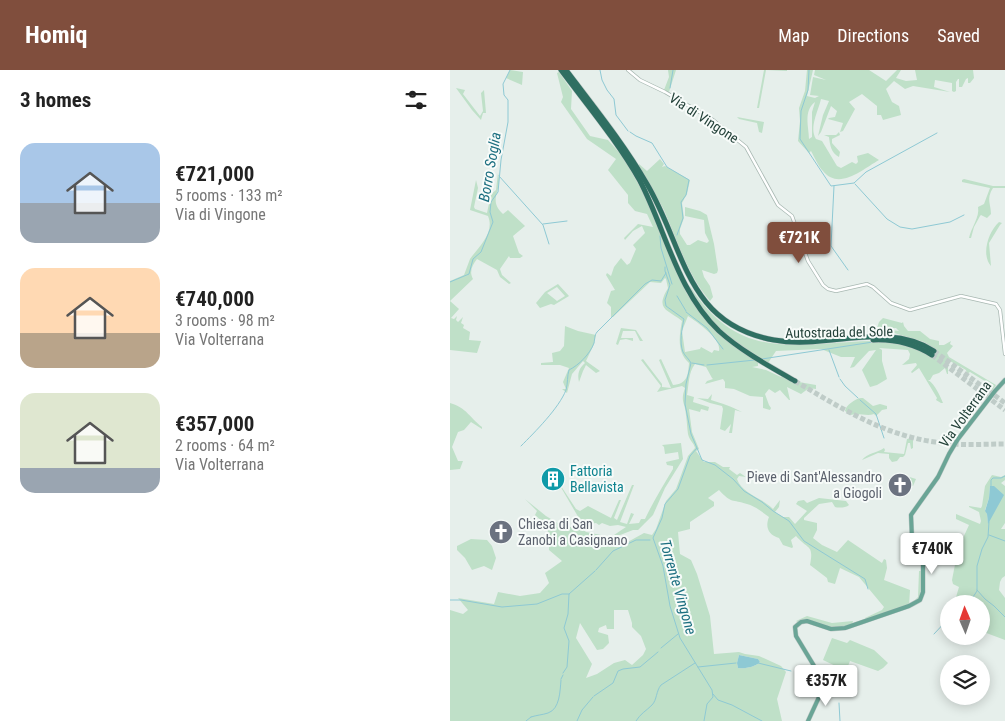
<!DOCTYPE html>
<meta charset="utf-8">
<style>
body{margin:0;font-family:"Roboto Condensed",sans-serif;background:#f2f2f2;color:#222;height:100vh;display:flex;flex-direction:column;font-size:19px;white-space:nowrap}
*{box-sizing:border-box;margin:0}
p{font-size:16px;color:#767676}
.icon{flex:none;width:28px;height:28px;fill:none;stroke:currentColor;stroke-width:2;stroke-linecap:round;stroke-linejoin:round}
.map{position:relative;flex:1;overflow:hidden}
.details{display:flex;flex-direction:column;background:#fff;width:450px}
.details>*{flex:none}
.needle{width:32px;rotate:358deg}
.controls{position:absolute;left:490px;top:525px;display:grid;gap:10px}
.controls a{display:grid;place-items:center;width:50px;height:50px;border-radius:50%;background:#fff;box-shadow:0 2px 12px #0003;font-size:25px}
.price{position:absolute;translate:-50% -42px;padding:0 11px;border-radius:5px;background:#fff;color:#222;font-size:16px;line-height:32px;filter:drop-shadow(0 1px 2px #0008)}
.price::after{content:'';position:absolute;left:50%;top:30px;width:15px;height:11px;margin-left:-8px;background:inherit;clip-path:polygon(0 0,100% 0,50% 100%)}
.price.on{background:#804e3d;color:#fff}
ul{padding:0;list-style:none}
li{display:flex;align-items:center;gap:15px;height:125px;padding:0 20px}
li span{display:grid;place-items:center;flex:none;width:140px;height:100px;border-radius:15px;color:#555}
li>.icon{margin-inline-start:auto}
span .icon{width:60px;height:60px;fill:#fffc;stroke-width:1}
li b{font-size:21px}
h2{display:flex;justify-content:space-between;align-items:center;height:60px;padding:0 20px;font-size:21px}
header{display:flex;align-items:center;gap:30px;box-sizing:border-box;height:70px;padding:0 25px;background:#804e3d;color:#fff}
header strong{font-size:24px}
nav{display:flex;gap:28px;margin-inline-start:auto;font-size:18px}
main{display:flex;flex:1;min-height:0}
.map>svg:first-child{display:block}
</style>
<header>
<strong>Homiq</strong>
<nav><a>Map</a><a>Directions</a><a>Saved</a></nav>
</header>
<main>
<section class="details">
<h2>3 homes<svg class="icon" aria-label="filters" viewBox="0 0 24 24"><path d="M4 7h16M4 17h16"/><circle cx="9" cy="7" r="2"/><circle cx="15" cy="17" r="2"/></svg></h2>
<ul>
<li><span style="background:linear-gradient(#a9c7e8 60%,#9aa5b1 0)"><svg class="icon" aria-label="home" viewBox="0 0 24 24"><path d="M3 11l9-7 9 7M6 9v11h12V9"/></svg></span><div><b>€721,000</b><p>5 rooms · 133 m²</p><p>Via di Vingone</p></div></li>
<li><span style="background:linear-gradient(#ffd9b3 65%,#b9a48a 0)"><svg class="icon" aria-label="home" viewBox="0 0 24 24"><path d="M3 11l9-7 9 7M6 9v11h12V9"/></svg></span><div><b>€740,000</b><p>3 rooms · 98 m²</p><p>Via Volterrana</p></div></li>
<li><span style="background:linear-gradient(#dfe7d0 75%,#9aa5b1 0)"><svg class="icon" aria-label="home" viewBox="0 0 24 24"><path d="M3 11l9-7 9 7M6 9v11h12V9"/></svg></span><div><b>€357,000</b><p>2 rooms · 64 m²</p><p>Via Volterrana</p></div></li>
</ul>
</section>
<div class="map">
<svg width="555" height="651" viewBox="0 0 555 651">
<rect width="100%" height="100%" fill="#e6efeb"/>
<!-- green -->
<g fill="#bfe0c8" fill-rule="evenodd">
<polygon points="60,0 73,2 72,15 56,8"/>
<polygon points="218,0 226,0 219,22 214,20 219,7"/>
<polygon points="314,0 337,0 337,1 316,0 309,38 307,38"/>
<path d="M357,0h6l-6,26 8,2 4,-2 -9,-1 3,-18 13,3 -12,-5 1,-5h54l17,11 11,-11h4l-5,8 10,3 11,-1 -2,-10h58l1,8 -4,5h-2v-5l-2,1 -4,8h-3v-8h-1l-2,3v9l-2,1 -2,-1v-8l-17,-3 -1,7 16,5 -37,-6 -8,3 -11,-8 -8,8 6,13 7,4 2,9 -18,5 -2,-5h-4v-9l-15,-12 -13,8 6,7 -12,22 -3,1 3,-9 -15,-4 1,-1 6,-1 2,-6 -6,-5 -10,26 -3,4 5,-21 6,-14 -8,-2c-3,13 -12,28 -5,40l6,2 15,25 4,2 11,-6 4,2 2,-2 -1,-6 11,-3 11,7c-16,9 -40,31 -56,11 -5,-5 -8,-13 -12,-20l-2,2 -11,-12 2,-20 -1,-13 6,-17zM365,32l-3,10v25l-3,2c0,-12 -6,-28 6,-37z"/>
<path d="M109,2l13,19 -1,18 19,27 18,4 16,18 23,42 40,94 14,20 24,25 33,23v4l-6,1 14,3 15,7 2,-1 10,5 23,4v4l-7,-1 -8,6 -14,-7 3,13h-1l-9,-10 -5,3 -6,-4 -4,5 4,11 2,3 -1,2 -7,-2v-11l-13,-1 -16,-7 -9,-1v-6l-2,-3 -18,5 2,-3 6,-2 -1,-1 -6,-11 -11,-3c-7,9 -6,21 -8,31l7,2 -1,5 16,5 -1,4 -7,-2 -1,3 -11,-3 3,23 7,17 -3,2 8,11h11l8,5h7l-1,2 8,6 3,-2 6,4 -7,-1 -2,3c5,15 26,19 36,30l7,-9 -1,7 -4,5 8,5h6l6,7 12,-13 -11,-7 2,-3 6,-1 3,3 12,-5 27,3 3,4c-3,3 -11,3 -14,2l-3,-5 -13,2 -15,14v2l13,3v7l-4,8 9,7 15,7 11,-12 34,23 2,-4 2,1 1,8 -3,12 26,10 -1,16 9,-9 1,-26h4c0,8 2,21 -3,28 -7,10 -41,17 -53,21l-2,-2 17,-8 2,-3 -25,-30 -19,-9 -5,16 -7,-2 -1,-4 -17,-13c4,-21 -2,-15 -14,-29l-5,4 2,7 -1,1 -9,-3 -4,-7c-11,-3 -14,-11 -10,-21 -7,-5 -14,-11 -22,-13 -15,-5 -15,0 -28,-14l-11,8 6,4v4l-24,16v7l-12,3 2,22 11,6 6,14 13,42 4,38 25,-2 6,2 14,2 22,10 5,6 -9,27 5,22h-332v-111l13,4 5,-4 -10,-12 36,6 4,-12 22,4 20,-3 9,-10 -4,-10 17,-12 -13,-11c0,-19 1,-22 -14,-35l2,-4 -12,-12 21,17 20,12 12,-3 8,7 15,3 14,9h9l20,-11 8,2 4,-6 10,-28 10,-12 12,-33 7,-8c-1,-5 -6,-8 -7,-14 -1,-6 -1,-13 -2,-19 -1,-13 -6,-13 -1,-27l-3,-2 -25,6 4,-6 -20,-26 2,-1 19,25v3l9,1 -12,-28 2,-1 12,26c14,-1 15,-9 16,-22 -12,-10 -10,-27 -7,-42 -15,-12 -27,-11 -14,-33l-2,-9 -1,-1 -4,5 -11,-1 -37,35h-2v-10l-4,-4 4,-12 4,-1 -9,-15 1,-2 4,3 3,-9 7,-9 6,7 3,-2 6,-14 -3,-4 12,-12 -3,-7 -9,5 -8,9 -1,-2 14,-14 15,3 -6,-13 -12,-3 -7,-8v-8l-20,-25 8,-11 -29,-20 -26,-37 2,-5 -6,-24zM238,246c9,6 34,23 31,35l-5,-1 -2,3 -11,-6 -1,2 -15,3 -3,-21zM164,540h14l4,13v4l9,9 5,13 -3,6 -11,10 -7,-5 -11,3 -17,11 -11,4 6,-14 -16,-26 4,-15 17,27 6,-1 6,-6 -1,-8 -10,-3 1,-4 7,-3 1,4h7zM289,585l19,4 2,3c-5,5 -15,7 -22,6l-1,-5z"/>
<polygon points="6,18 15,20 13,24 30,46 33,41 31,23 34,20 36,43 33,43 31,50 22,40"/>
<polygon points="287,47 314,52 312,63 309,62 307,53 289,49"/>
<path d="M389,62l1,3 -8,4v4l8,9 -1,5c-8,-4 -9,-12 -10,-20l-5,-2h12z"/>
<path d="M210,89l4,5 -2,3 3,-1 25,14 -3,14 -5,9 2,15 -4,11v5l7,11h3l8,-5 9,3 2,-2 -4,-8 -1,-13 -19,-4v-9l15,4 7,4 7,29 4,26 -1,3 -3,1 -12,-4 2,7 6,9 3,11 -3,4c-23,-27 -32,-59 -46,-91 -8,-15 -17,-30 -25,-44v-2l8,7z"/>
<path d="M48,103c5,19 -11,26 5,41l5,-4 17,16 -12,10 6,17 4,3 -3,2h-10l-1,-2 -9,13 2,6 9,8 -2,1 -9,-7 -3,-7 -20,-11c-5,6 -8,13 -4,20l-23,22v-20l14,-6c2,-5 4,-11 6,-16 9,-13 25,-26 18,-43l-18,-6 6,-30 2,8 -4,19 1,2 12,4 4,-19 5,-4z"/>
<path d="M514,109l29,7h12v2h-12c-7,11 -2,16 -2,26l-4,4 -6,-3 -1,1 -6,11 -3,11h-2c2,-10 11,-21 9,-31l6,-3 6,-16 -28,-6v-2z"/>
<path d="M549,152l3,1 -2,2 -11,18 2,23c-10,-11 -3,-34 8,-44z"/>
<path d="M108,214l11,12 -15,9 -3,-1 -11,4 -4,-5 9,-11zM107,217l8,9 -8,5 -10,-8z"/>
<path d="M240,216c49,77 105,57 181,55 20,-1 45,6 65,9l-12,-8 -33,-10v-2l8,1 -3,-3 -13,1 6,-3 -12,2 2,-6 4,-4 19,5 1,-1 1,4 4,5h12l10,8 9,2v4h5l7,-4 -1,3 3,2 -6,7 2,4 47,28 -6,9 -2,-1 5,-7 -23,-14 -3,2 -1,-4 -18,-10v14h-1l-2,-6 -6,5 -6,2 -3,5h-2c7,4 12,16 15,23h-2l-5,-3 1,-2 -18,-30 -7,5 -1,-1 6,-7 -1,-2 -14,2 7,-6 1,-5 -2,-4 -29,-2 3,2v11l5,18 -10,6 -7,2 -8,-17 14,-20 -7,1 -15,16 -4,1 5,-11h-14l-20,-8 -45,2 -8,12c-28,-17 -55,-35 -72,-64 -2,-4 -6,-9 -6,-13z"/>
<polygon points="0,231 9,239 1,248 4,249 7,246 6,250 8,252 13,247 11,253 14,255 13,258 20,262 19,270 31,271 27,283 0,280"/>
<path d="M115,256l13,5 18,4 -2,9 -8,17 14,10 -4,2 -10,-8 -3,6 -4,11c-2,-8 0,-14 6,-19l-2,-2 -11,13 -5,19 -5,-4h4l-3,-7 6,-14 -9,-3h-19v-2l12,-1 -1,-9 8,-2 4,-5z"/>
<polygon points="171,258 186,260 193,271 190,271 185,261 173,261 171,268 183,268 183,271 176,269 170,270 168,275 166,274"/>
<path d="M262,324l-1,6c10,3 22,7 31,12l-7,-2 -3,23h-3l2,-9 -6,7 -5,-2 3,-20 -1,-3 -12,-3 -13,-5 11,1z"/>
<path d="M411,328h2l10,8 7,-2 7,2v3l-5,1 -6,6 -2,-2c-8,3 -15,-2 -23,1l-6,-4c1,-6 10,-12 16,-13z"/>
<path d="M0,333c17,5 19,14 32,24v2l-11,-7 -7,8 -6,2 -6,15 6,14h5l-3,8 -10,1z"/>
<path d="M463,368v10l-2,1 -1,-6h-2l-3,12 -2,2h-3l-3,4 -5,1 -3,-4v-4l-11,-1 -16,7c5,-7 15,-7 22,-12l1,2 -1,2 20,2 3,-15z"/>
<path d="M231,373l2,16 -18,29 -12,27 -15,15h-5l-18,7 -1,-2 12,-8 -8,-2 -8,1 -8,-3 -3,2 -3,-2 -6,1 -10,-4 -21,-36v-1l17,26 4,2 8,-5 23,12 8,-18h2l-7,18 3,2 15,-35h2l-14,37 7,2 4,-11 3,1 -5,10 10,-1 2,-4h4c8,-17 18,-33 28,-50v-3l-6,-1 -1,-3 13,-3 -1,-7 -13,2 -1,-7 -2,-2z"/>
<polygon points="453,405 466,409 463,416 449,410"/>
<path d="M542,405l9,2 4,-2v5l-4,3 4,3v37l-4,6h4v47l-3,2 -2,4 -1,8 6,8v42l-24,-9v-27h-27l5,-17 -6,-3 -1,-4 6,-31 11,-24 -13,-6v-5l24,10 1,-3 -2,-9 -10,-5v-1l12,2 1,-2 3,-20zM540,416l3,26 -5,11 -1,-9 -2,-4 4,-12z"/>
<polygon points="21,469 37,470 42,476 46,488 42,500 34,496 22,500 15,488 7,480 7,476"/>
<polygon points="357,546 382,553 403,551 402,555 385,559 363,552 349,553 346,551"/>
<polygon points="382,568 397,573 400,570 424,580 438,593 433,598 428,601 400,591 396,601 373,590"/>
</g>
<!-- water -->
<g fill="#8ec9d4">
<polygon points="540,416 544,416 554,425 538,454 537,444 535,441 539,428"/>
<path d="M289,585l19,4 2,3c-5,5 -15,7 -22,6l-1,-5z"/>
</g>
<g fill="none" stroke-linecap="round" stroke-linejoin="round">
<!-- stream -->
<g stroke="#8ec9d4" stroke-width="1">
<polyline points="150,0 152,10 157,20 164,29 166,45 178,61"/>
<polyline points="359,0 358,20 351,41 350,69 381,116 404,113 416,102 487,63"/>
<polyline points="220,18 223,0"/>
<polyline points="180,62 186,66 202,73 217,97 239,110 236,125 231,132 233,148 227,165"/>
<polyline points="49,106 93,155 99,174"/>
<polyline points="405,114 437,149 450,157 462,159 500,152 514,145"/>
<polyline points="384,116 381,176 398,200"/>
<polyline points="93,154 117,151"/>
<polyline points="210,166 211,178 222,214"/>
<path d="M215,197v4l5,14 -5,15 1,6 18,13c-2,10 -5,23 -1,33 2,4 6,7 8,11l-5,21 -1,20 6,30 6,14 -7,8 -12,33 -13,15 -3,14 -9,20 10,28 7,40 10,32 32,52 1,7 -6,7 -3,17"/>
<polyline points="0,212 19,204 23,189 31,182 43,152 40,142 41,132 48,122 51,90 58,52 58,30 54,25 53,14 60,0"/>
<polyline points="227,226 236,241"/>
<polyline points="236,242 257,258 273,279"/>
<polyline points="379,280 389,307"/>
<polyline points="312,289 423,272"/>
<polyline points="242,293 254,295"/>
<polyline points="257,295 305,290"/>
<polyline points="390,309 395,316 408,328"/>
<polyline points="410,330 426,344 434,368"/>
<path d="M71,376c14,-14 38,-38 45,-56 2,-7 1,-14 3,-20 10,-5 21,-16 25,-27 1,-4 0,-7 3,-11l48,-48 7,-4 9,1 5,-8"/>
<polyline points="247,378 252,390 265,395 283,409 294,421 312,432 323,441 339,451 354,471 415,509 418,519"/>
<polyline points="541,416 541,410 543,408 551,408 555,406"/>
<polyline points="539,465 555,471"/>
<polyline points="146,500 163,481 186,470 200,470"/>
<polyline points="527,520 535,529 544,536 555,547"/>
<polyline points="0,530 11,530 52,537 87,534 112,524 119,524"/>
<polyline points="512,534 523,527 527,521 527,496 532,479 538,467 539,452"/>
<polyline points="484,564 499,548"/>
<polyline points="211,578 228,564"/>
<polyline points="308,593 341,601"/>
<polyline points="248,597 286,593"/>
<polyline points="113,603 117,597 119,571 114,558 118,544 119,524 145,501"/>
<polyline points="111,609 113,605"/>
<polyline points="263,624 268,630 282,635 312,651"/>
<polyline points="144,626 163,613 168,601 173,599 190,597 208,582"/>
<polyline points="389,633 390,651"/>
<path d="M81,647c6,-2 11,-2 17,-4 12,-4 12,-22 13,-33"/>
<polyline points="76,651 81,647"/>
<polyline points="127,651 132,640 143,627"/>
<path d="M186,651c4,-7 10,-10 16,-16 5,-5 4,-14 9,-20l34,-22"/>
</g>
<!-- highway-tunnel -->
<g stroke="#bfccc8" stroke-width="5" stroke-dasharray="5 2.5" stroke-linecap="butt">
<polyline points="484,281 555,333"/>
<polyline points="482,285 555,340"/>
<path d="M345,311c44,26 88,54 140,61 23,4 47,2 70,2"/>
</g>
<!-- minor casing -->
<g stroke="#a8b8b2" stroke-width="4">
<polyline id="minor" points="178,0 190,10 215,22 263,50 296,77 328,135 342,146 358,191 373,215 378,219 386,221 417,214 423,217 441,233 460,240 511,226 546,234 550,240 555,284"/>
</g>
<!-- major casing -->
<g stroke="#c2cac8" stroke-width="5">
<polyline id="major" points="358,651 375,614 346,566 345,557 351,552 357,551 381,559 395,558 459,536 470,530 473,522 473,495 462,468 461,445 488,407 499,384 508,369 545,321 555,310"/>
</g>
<!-- highway casing -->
<g stroke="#c2cac8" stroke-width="6">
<g id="highway">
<path d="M111,0c27,36 57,72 79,111 26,50 37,110 79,150 22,20 50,35 76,50"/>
<path d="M116,0c28,37 58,74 81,114 38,64 38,140 127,156 54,10 111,-20 160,11"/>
<path d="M423,270c21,-1 41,4 59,15"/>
</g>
</g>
<!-- minor -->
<use href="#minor" stroke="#fff" stroke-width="2.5"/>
<!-- major -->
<use href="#major" stroke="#6aa596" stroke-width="4"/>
<!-- highway -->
<use href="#highway" stroke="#2f6f62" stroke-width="5"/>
</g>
<!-- icons -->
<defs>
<g id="building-disc" transform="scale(1.25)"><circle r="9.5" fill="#0f9aa8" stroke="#f7fbf9"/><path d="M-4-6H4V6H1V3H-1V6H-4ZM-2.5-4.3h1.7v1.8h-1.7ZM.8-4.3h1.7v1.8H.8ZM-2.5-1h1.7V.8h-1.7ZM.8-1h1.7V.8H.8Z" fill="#fff"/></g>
<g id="church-disc" transform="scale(1.25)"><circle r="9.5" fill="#6b7280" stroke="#f7fbf9"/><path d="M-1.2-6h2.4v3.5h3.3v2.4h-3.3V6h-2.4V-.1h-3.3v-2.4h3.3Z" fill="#fff"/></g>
</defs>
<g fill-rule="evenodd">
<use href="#building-disc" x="103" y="409"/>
<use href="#church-disc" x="450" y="415"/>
<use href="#church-disc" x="51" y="462"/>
</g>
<g text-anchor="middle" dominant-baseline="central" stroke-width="4" stroke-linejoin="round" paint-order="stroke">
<!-- street labels -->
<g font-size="14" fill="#24423a" stroke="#f7fbf9">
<text transform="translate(254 48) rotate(33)">Via di Vingone</text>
<text transform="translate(389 262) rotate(-1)">Autostrada del Sole</text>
<text transform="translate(515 344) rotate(-54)">Via Volterrana</text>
</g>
<!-- culture labels -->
<g font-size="14" fill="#0d838f" stroke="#f7fbf9" text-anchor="start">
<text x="120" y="401">Fattoria<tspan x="120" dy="16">Bellavista</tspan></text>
</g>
<!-- worship labels -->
<g font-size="14" fill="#5b616d" stroke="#f7fbf9" text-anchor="end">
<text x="432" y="407">Pieve di Sant'Alessandro<tspan x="432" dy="16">a Giogoli</tspan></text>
<text x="68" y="454" text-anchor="start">Chiesa di San<tspan x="68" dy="16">Zanobi a Casignano</tspan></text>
</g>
<!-- water labels -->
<g font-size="15" font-style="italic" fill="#1c6f80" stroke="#f7fbf9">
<text transform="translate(40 97) rotate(-80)">Borro Soglia</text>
<text transform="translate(228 517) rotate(74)">Torrente Vingone</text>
</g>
</g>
</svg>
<div class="controls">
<a><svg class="needle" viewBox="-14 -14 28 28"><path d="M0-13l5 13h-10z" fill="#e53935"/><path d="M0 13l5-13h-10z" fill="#767676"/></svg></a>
<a><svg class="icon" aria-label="layers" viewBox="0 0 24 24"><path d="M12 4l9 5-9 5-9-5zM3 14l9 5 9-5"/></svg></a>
</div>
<b class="price on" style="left:349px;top:194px">€721K</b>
<b class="price" style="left:482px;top:505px">€740K</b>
<b class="price" style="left:376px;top:637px">€357K</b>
</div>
</main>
